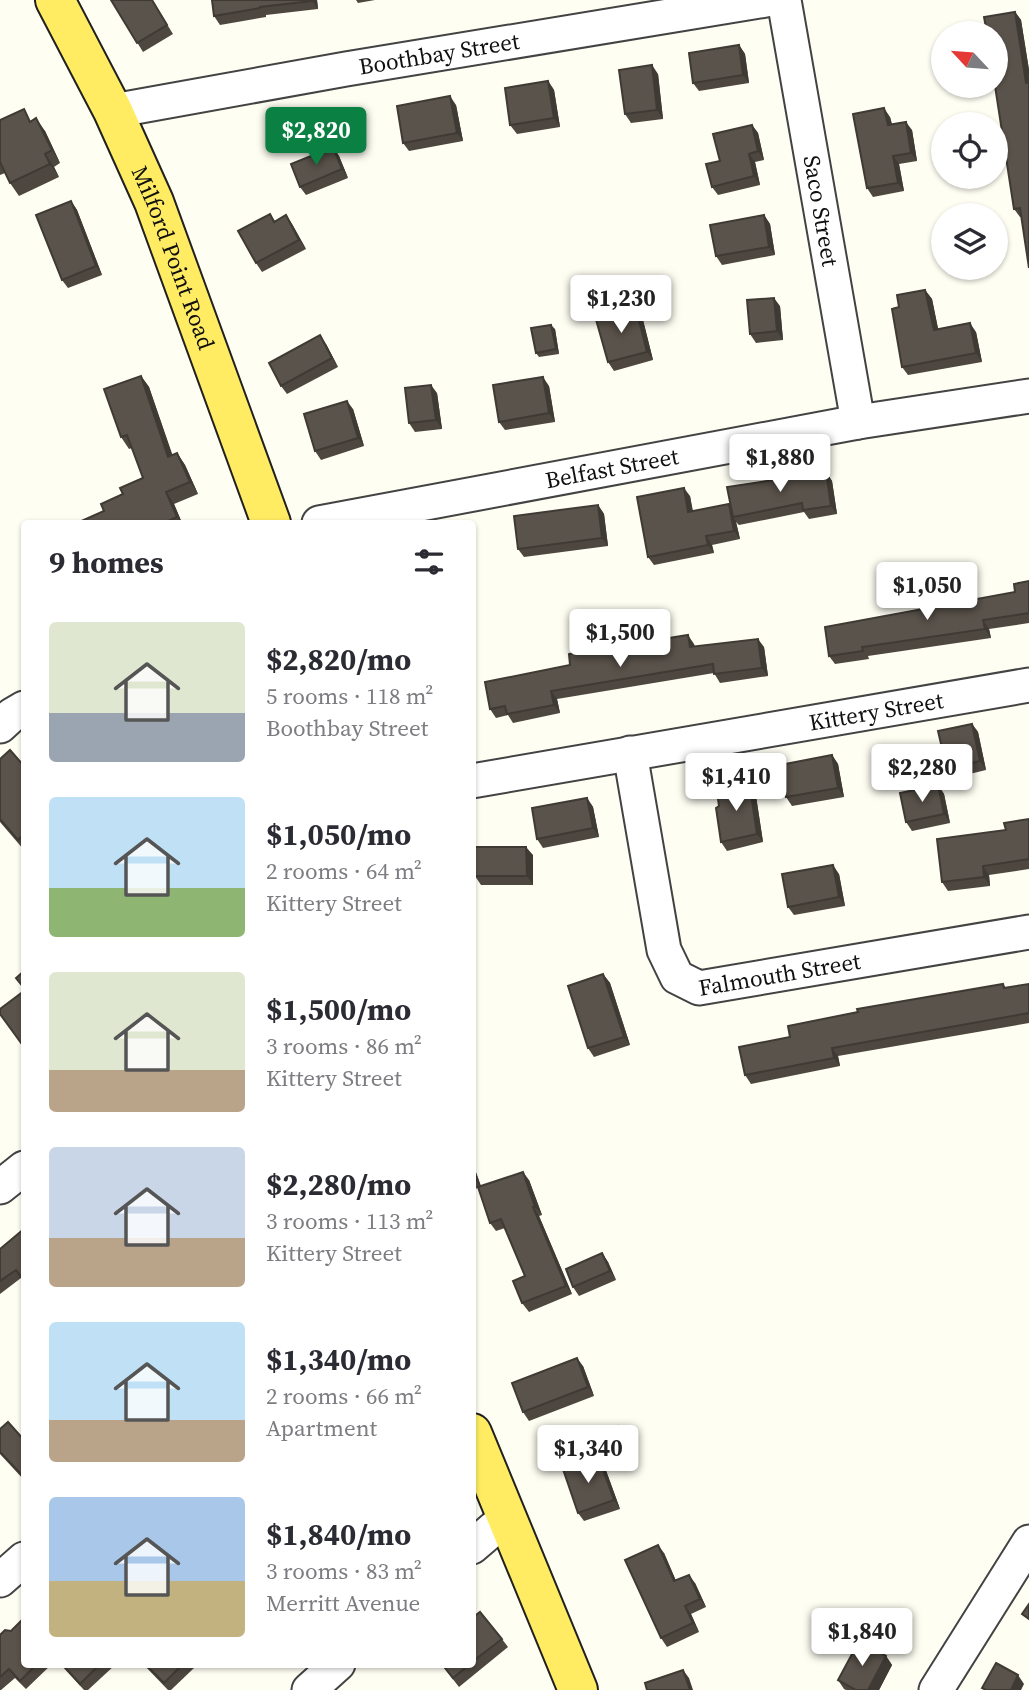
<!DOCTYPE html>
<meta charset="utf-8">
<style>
body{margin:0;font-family:"Source Serif 4",serif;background:#f2f2f3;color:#2b2b33;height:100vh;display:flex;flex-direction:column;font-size:26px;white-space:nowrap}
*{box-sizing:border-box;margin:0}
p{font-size:23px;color:#7c7c81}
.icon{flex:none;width:38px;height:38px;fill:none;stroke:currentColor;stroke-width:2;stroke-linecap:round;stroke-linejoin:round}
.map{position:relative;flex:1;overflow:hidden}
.drawer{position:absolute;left:21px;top:520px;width:455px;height:1148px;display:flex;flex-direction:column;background:#fff;border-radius:7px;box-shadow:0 2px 5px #0004}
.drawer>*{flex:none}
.needle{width:46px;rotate:296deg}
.tools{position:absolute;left:931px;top:21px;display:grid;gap:14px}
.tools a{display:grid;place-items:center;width:77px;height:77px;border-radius:50%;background:#fff;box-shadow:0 2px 5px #0004;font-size:35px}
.price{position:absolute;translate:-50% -60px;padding:0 16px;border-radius:7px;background:#fff;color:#222;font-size:23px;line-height:46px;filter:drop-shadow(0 2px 4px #0008)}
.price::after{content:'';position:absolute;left:50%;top:42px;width:21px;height:16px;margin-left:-10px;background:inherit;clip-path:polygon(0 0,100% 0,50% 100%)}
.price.selected{background:#0b8043;color:#fff}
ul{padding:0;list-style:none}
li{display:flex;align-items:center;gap:21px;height:175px;padding:0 28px}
li span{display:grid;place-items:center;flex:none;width:196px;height:140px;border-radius:7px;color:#555}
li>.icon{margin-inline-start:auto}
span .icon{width:84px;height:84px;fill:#fffc;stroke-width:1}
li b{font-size:30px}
h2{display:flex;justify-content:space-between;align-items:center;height:84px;padding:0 28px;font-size:30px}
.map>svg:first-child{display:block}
</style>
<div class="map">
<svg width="1029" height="1690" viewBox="0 0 1029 1690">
<rect width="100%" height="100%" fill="#fffef3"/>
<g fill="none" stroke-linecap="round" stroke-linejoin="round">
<!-- minor casing -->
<g stroke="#434343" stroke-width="37">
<g id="minor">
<path id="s1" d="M784,0l74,422"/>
<path id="s2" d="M113,111l233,-42 420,-69"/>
<path id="s3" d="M319,523l539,-101 171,-26"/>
<polyline points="0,726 12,715 24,708"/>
<path id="s4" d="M630,753l34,197 13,27 22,11 330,-56"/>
<path id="s5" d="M472,781l557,-96"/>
<polyline points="0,1187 24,1168"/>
<polyline points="472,1547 507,1517"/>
<polyline points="0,1580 24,1559"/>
<polyline points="309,1690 338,1664"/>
<polyline points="936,1690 1029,1542"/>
</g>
</g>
<!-- major casing -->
<g stroke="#212121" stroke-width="42">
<g id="major">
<path id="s6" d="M55,0l58,111 41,91 117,321"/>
<polyline points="472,1433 578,1690"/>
</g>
</g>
<!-- minor -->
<use href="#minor" stroke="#fff" stroke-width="33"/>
<!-- major -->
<use href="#major" stroke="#ffec63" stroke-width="38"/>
</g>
<!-- wall -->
<g fill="#4d4740">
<polygon points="111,0 152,0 173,34 143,52"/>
<polygon points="212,0 317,0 318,9 266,15 266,17 220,25 214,16"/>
<polygon points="356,0 375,0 358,3"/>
<polygon points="1015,12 1021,20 1029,70 1029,268 1021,217 1020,217 1014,209"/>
<polygon points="739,45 745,54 749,83 699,91 693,83"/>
<polygon points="658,74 663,119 631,123 625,114"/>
<polygon points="548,81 554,90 560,127 517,134 510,125"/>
<polygon points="456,105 463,141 409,151 403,143"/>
<polygon points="890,117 892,124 912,130 917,161 899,164 904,191 873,197 867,188"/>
<polygon points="0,120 32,121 45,131 60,163 54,167 59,177 19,196 10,183 5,173 0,175"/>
<polygon points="752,125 758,133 764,160 755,162 760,185 718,195 712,187 720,161"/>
<polygon points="333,147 339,156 348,178 306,195 300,187"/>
<polygon points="71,201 77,210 102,275 68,288 62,280"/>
<polygon points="270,214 275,221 286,215 292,224 306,249 262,272 256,263"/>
<polygon points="764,215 770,224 775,255 722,265 716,256"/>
<polygon points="925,290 932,299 938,329 976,332 982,362 908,375 902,367 899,307"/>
<polygon points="780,306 783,340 756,343 750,334"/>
<polygon points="643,320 653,360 614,371 608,362"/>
<polygon points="555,329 559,354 539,357 536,353"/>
<polygon points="326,344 338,367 287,394 281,386"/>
<polygon points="141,376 149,387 172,455 177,453 185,465 198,494 174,504 182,523 77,523 104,511 123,494 143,478 132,448 129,449 121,437"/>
<polygon points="549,386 555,422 505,430 499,422"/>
<polygon points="437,393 442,429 415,432 409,423"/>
<polygon points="353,409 364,446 321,460 315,451"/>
<polygon points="826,472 832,481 837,514 809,519 804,512 739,525 736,522 740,539 712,545 714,553 654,565 648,557 690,496 693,511 729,504 731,507"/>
<polygon points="598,505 604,514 608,546 524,557 518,549"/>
<polygon points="1029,581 1029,623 989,629 991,638 868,656 869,659 835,664 829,656 1015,592"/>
<polygon points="694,644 695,647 764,647 768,676 720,683 714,673 557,699 560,713 513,723 508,715 496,718 490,709"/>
<polygon points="972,724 978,732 986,770 953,778 947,769"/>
<polygon points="832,755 838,764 844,797 792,806 786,797"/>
<polygon points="0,759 24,766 24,850 0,822"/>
<polygon points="737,784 740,788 750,787 756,796 763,842 727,851 721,842 719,806"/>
<polygon points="938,785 944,794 950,823 912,831 906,822"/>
<polygon points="587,798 593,807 599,837 543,848 537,839"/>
<polygon points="1029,819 1029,869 989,875 990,886 948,891 942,882"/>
<polygon points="533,855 533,885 481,885 475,876"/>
<polygon points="839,874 845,906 794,915 788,907"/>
<polygon points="603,974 610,983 630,1045 594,1057 588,1048"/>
<polygon points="1003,984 1006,988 1029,984 1029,1023 838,1056 840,1066 751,1084 745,1075 790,1037"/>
<polygon points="472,1161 481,1186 529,1180 542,1215 539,1216 572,1294 529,1312 522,1303 525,1276 505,1228 496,1231 490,1223 478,1188 472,1190"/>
<polygon points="24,1229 24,1282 21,1278 0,1294 0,1249"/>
<polygon points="602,1253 608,1262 616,1280 579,1296 573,1287"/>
<polygon points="583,1366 594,1396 529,1421 523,1412"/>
<polygon points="0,1429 24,1440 24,1480 0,1454"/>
<polygon points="622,1431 629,1451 606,1460 603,1455"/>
<polygon points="604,1465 620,1509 584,1521 578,1513"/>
<polygon points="664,1553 676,1581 695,1583 706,1607 691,1614 699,1632 667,1647 661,1638"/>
<polygon points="472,1618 502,1639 508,1647 459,1687 441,1664 472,1664"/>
<polygon points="0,1635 24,1664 52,1664 26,1689 15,1678 1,1690 0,1690"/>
<polygon points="886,1656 892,1665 879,1690 846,1690 844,1689 838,1680"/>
<polygon points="60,1664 114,1664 115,1665 88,1690 84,1690"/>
<polygon points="143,1664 191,1664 194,1668 171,1690 168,1690"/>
</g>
<!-- shaded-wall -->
<g fill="#3f3a34">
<polygon points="312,0 317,0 318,9"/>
<polygon points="1015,12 1021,20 1029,70 1029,87 1026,83"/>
<polygon points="739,45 745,54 749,83 743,75"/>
<polygon points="652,65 658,74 663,119 657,110"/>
<polygon points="548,81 554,90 560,127 554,118"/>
<polygon points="450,96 456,105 463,141 457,133"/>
<polygon points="884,108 890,117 894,134 888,125"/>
<polygon points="36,118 45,131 60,163 52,150"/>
<polygon points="906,122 912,130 917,161 911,153"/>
<polygon points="752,125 758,133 764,160 758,151"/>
<polygon points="333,147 339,156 348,178 342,169"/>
<polygon points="45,154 54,167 59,177 50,164"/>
<polygon points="749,154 755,162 760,185 754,176"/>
<polygon points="893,156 899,164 904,191 898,183"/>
<polygon points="71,201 77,210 102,275 96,266"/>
<polygon points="286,215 292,224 306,249 299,240"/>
<polygon points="764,215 770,224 775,255 769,247"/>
<polygon points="925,290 932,299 940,338 934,330"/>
<polygon points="774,298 780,306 783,340 777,331"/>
<polygon points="637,312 643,320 653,360 647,352"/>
<polygon points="970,323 976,332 982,362 976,353"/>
<polygon points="551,325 555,329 559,354 556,349"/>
<polygon points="320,335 326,344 338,367 332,358"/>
<polygon points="141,376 149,387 177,468 168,457"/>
<polygon points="543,377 549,386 555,422 549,413"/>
<polygon points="431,385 437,393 442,429 436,420"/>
<polygon points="347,401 353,409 364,446 358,438"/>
<polygon points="177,453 185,465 198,494 190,482"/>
<polygon points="826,472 832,481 837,514 831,506"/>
<polygon points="684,488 690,496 694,521 688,512"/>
<polygon points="166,492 174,504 182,523 181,523 177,517"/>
<polygon points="729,504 735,512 733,517 736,522 740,539 734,531"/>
<polygon points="598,505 604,514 608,546 602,538"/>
<polygon points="706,536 712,545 714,553 708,545"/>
<polygon points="983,620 989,629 991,638 985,629"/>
<polygon points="688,635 694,644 696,656 690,647"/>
<polygon points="758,639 764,647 768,676 762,668"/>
<polygon points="551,691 557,699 560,713 554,705"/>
<polygon points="972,724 978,732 986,770 980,761"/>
<polygon points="832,755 838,764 844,797 838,788"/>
<polygon points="938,785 944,794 950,823 944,814"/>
<polygon points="750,787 756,796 763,842 757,834"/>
<polygon points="587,798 593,807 599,837 593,828"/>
<polygon points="526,847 533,855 533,885 527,876"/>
<polygon points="833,865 839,874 845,906 839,897"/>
<polygon points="983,866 989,875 990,886 984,877"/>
<polygon points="603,974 610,983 630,1045 624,1037"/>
<polygon points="832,1048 838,1056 840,1066 834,1058"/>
<polygon points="472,1161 481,1187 475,1179 472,1170"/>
<polygon points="523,1172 529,1180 542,1215 535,1207"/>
<polygon points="533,1207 539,1216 572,1294 566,1286"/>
<polygon points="602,1253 608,1262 616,1280 610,1271"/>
<polygon points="577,1358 583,1366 594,1396 588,1387"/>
<polygon points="618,1426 622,1431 629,1451 626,1446"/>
<polygon points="598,1456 604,1465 620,1509 614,1500"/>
<polygon points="658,1545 664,1553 680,1590 674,1581"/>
<polygon points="689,1575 695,1583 706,1607 700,1599"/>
<polygon points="685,1606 691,1614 699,1632 693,1623"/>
<polygon points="886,1656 892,1665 879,1690 868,1690"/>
<polygon points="683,1670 689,1678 693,1690 690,1690"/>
<polygon points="1018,1675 1024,1684 1021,1690 1011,1690"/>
</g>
<!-- building -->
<g fill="#5a534b" stroke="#3f3a34" stroke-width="2">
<polygon points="111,0 152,0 167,25 137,43"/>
<polygon points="212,0 312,0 312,1 260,7 260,8 214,16"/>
<polygon points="1015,12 1026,83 1029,82 1029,268 1020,208 1014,209 995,86 996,33 987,33 984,17"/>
<polygon points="739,45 743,75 693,83 689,53"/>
<polygon points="652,65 657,110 625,114 619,70"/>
<polygon points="548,81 554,118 510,125 505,88"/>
<polygon points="450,96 457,133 403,143 397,106"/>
<polygon points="884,108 888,125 906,122 911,153 893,156 898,183 867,188 853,114"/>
<polygon points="24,109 30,122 36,118 52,150 45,154 50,164 10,183 0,162 0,120"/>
<polygon points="752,125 758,151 749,154 754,176 712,187 706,164 720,161 713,134"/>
<polygon points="333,147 342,169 300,187 291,164"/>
<polygon points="71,201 96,266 62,280 36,215"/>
<polygon points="270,214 274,222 286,215 299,240 256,263 238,231"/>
<polygon points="764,215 769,247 716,256 710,225"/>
<polygon points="925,290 934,330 970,323 976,353 902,367 892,309 899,307 897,295"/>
<polygon points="774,298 777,331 750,334 747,300"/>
<polygon points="637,312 647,352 608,362 595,316"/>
<polygon points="551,325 556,349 536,353 531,328"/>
<polygon points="320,335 332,358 281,386 269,363"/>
<polygon points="141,376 168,457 177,453 190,482 166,492 177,517 164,523 77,523 104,511 101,504 123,494 120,488 143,478 127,435 121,437 104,389"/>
<polygon points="543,377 549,413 499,422 493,385"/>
<polygon points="431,385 436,420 409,423 405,388"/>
<polygon points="347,401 358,438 315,451 304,414"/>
<polygon points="826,472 831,506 803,510 802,503 733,517 727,487"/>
<polygon points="684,488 688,512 729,504 734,531 706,536 708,545 648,557 637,497"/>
<polygon points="598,505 602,538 518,549 514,516"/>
<polygon points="1029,581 1029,613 983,620 985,629 862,647 863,651 829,656 825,627 1015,592 1014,584"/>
<polygon points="688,635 690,647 758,639 762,668 714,674 713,664 551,691 554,705 507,714 505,706 490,709 485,682 570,665 569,654"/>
<polygon points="972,724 980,761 947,769 938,731"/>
<polygon points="10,750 24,766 24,834 18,840 0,819 0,759"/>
<polygon points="832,755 838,788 786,797 780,765"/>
<polygon points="737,784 739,788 750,787 757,834 721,842 716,808 719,806 717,792"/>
<polygon points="938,785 944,814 906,822 900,793"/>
<polygon points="587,798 593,828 537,839 532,808"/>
<polygon points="1029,819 1029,859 983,866 984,877 942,882 937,839 1006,830 1004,823"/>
<polygon points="474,847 526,847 527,876 475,876"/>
<polygon points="833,865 839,897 788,907 782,874"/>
<polygon points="24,971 24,988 16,978"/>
<polygon points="603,974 624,1037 588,1048 568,986"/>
<polygon points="1003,984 1004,988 1029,984 1029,1013 832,1048 834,1058 745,1075 739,1047 790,1037 788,1026 858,1012 857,1009"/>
<polygon points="24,991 24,1047 0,1014 0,1009"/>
<polygon points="523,1172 535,1207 533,1207 566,1286 522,1303 513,1281 525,1276 501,1219 490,1223 478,1187"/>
<polygon points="24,1229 24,1276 22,1278 16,1270 0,1281 0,1249"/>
<polygon points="602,1253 610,1271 573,1287 566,1269"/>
<polygon points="577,1358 588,1387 523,1412 512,1383"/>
<polygon points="8,1422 24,1440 24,1473 22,1475 0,1452 0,1429"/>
<polygon points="618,1426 626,1446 603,1455 595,1435"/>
<polygon points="598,1456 614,1500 578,1513 563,1469"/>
<polygon points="658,1545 674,1581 689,1575 700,1599 685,1606 693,1623 661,1638 625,1560"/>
<polygon points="1029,1604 1029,1619 1022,1614"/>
<polygon points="480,1612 502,1639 472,1662 472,1618"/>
<polygon points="24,1618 24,1664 37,1664 20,1681 9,1669 0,1677 0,1635 5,1630 11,1631"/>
<polygon points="859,1641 886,1656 868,1690 856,1690 838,1680"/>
<polygon points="996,1663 1018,1675 1011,1690 986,1690 982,1688"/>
<polygon points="62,1664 100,1664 80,1684"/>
<polygon points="145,1664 183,1664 164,1683"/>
<polygon points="442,1664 470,1664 453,1678"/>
<polygon points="683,1670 690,1690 647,1690 645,1683"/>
</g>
<g text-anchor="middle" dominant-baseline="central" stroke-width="7" stroke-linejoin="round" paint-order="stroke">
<!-- street labels -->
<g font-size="23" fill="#101010" stroke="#fff">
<text stroke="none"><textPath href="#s2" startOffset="331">Boothbay Street</textPath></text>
<text stroke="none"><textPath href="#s1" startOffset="214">Saco Street</textPath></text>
<text stroke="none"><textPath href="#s6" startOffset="284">Milford Point Road</textPath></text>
<text stroke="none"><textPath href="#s3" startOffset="298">Belfast Street</textPath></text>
<text stroke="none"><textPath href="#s5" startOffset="410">Kittery Street</textPath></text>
<text stroke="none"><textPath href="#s4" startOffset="336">Falmouth Street</textPath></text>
</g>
</g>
</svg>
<div class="tools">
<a><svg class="needle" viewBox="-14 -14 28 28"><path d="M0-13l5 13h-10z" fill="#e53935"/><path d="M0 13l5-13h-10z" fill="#7c7c81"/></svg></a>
<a><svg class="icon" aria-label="locate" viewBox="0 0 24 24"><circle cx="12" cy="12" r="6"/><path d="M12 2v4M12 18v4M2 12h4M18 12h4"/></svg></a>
<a><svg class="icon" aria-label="layers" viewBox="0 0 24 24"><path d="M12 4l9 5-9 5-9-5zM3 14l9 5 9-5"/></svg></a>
</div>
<b class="price selected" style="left:316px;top:167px">$2,820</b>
<b class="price" style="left:621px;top:335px">$1,230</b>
<b class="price" style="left:780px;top:494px">$1,880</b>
<b class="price" style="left:927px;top:622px">$1,050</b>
<b class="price" style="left:620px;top:669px">$1,500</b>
<b class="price" style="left:922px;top:804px">$2,280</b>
<b class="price" style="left:736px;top:813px">$1,410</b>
<b class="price" style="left:588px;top:1485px">$1,340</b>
<b class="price" style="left:862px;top:1668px">$1,840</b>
<section class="drawer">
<h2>9 homes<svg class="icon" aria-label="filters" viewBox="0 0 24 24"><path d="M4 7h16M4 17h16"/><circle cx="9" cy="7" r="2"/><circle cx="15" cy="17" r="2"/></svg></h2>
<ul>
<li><span style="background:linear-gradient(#dfe7d0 65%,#9aa5b1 0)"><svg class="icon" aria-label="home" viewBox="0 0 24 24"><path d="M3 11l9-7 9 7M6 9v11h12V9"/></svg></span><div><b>$2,820/mo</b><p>5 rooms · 118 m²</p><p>Boothbay Street</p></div></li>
<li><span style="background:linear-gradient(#bfe0f5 65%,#8fb573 0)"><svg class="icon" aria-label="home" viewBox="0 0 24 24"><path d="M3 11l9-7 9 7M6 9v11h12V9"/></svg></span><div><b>$1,050/mo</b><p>2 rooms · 64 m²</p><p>Kittery Street</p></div></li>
<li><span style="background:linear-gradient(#dfe7d0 70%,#b9a48a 0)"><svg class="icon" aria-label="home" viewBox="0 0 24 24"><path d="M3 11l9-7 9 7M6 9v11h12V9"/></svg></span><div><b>$1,500/mo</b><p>3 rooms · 86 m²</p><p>Kittery Street</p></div></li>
<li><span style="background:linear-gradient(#c9d6e8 65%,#b9a48a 0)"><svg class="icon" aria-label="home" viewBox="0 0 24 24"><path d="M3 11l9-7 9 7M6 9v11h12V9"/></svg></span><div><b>$2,280/mo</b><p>3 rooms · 113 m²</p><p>Kittery Street</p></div></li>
<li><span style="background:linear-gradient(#bfe0f5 70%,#b9a48a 0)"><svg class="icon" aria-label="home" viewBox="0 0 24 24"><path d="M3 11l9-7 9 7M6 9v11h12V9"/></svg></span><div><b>$1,340/mo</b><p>2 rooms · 66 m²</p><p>Apartment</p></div></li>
<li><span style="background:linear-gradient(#a9c7e8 60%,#c2b280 0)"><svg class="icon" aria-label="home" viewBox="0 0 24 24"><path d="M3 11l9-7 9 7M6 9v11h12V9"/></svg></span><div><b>$1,840/mo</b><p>3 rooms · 83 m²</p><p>Merritt Avenue</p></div></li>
</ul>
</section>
</div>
